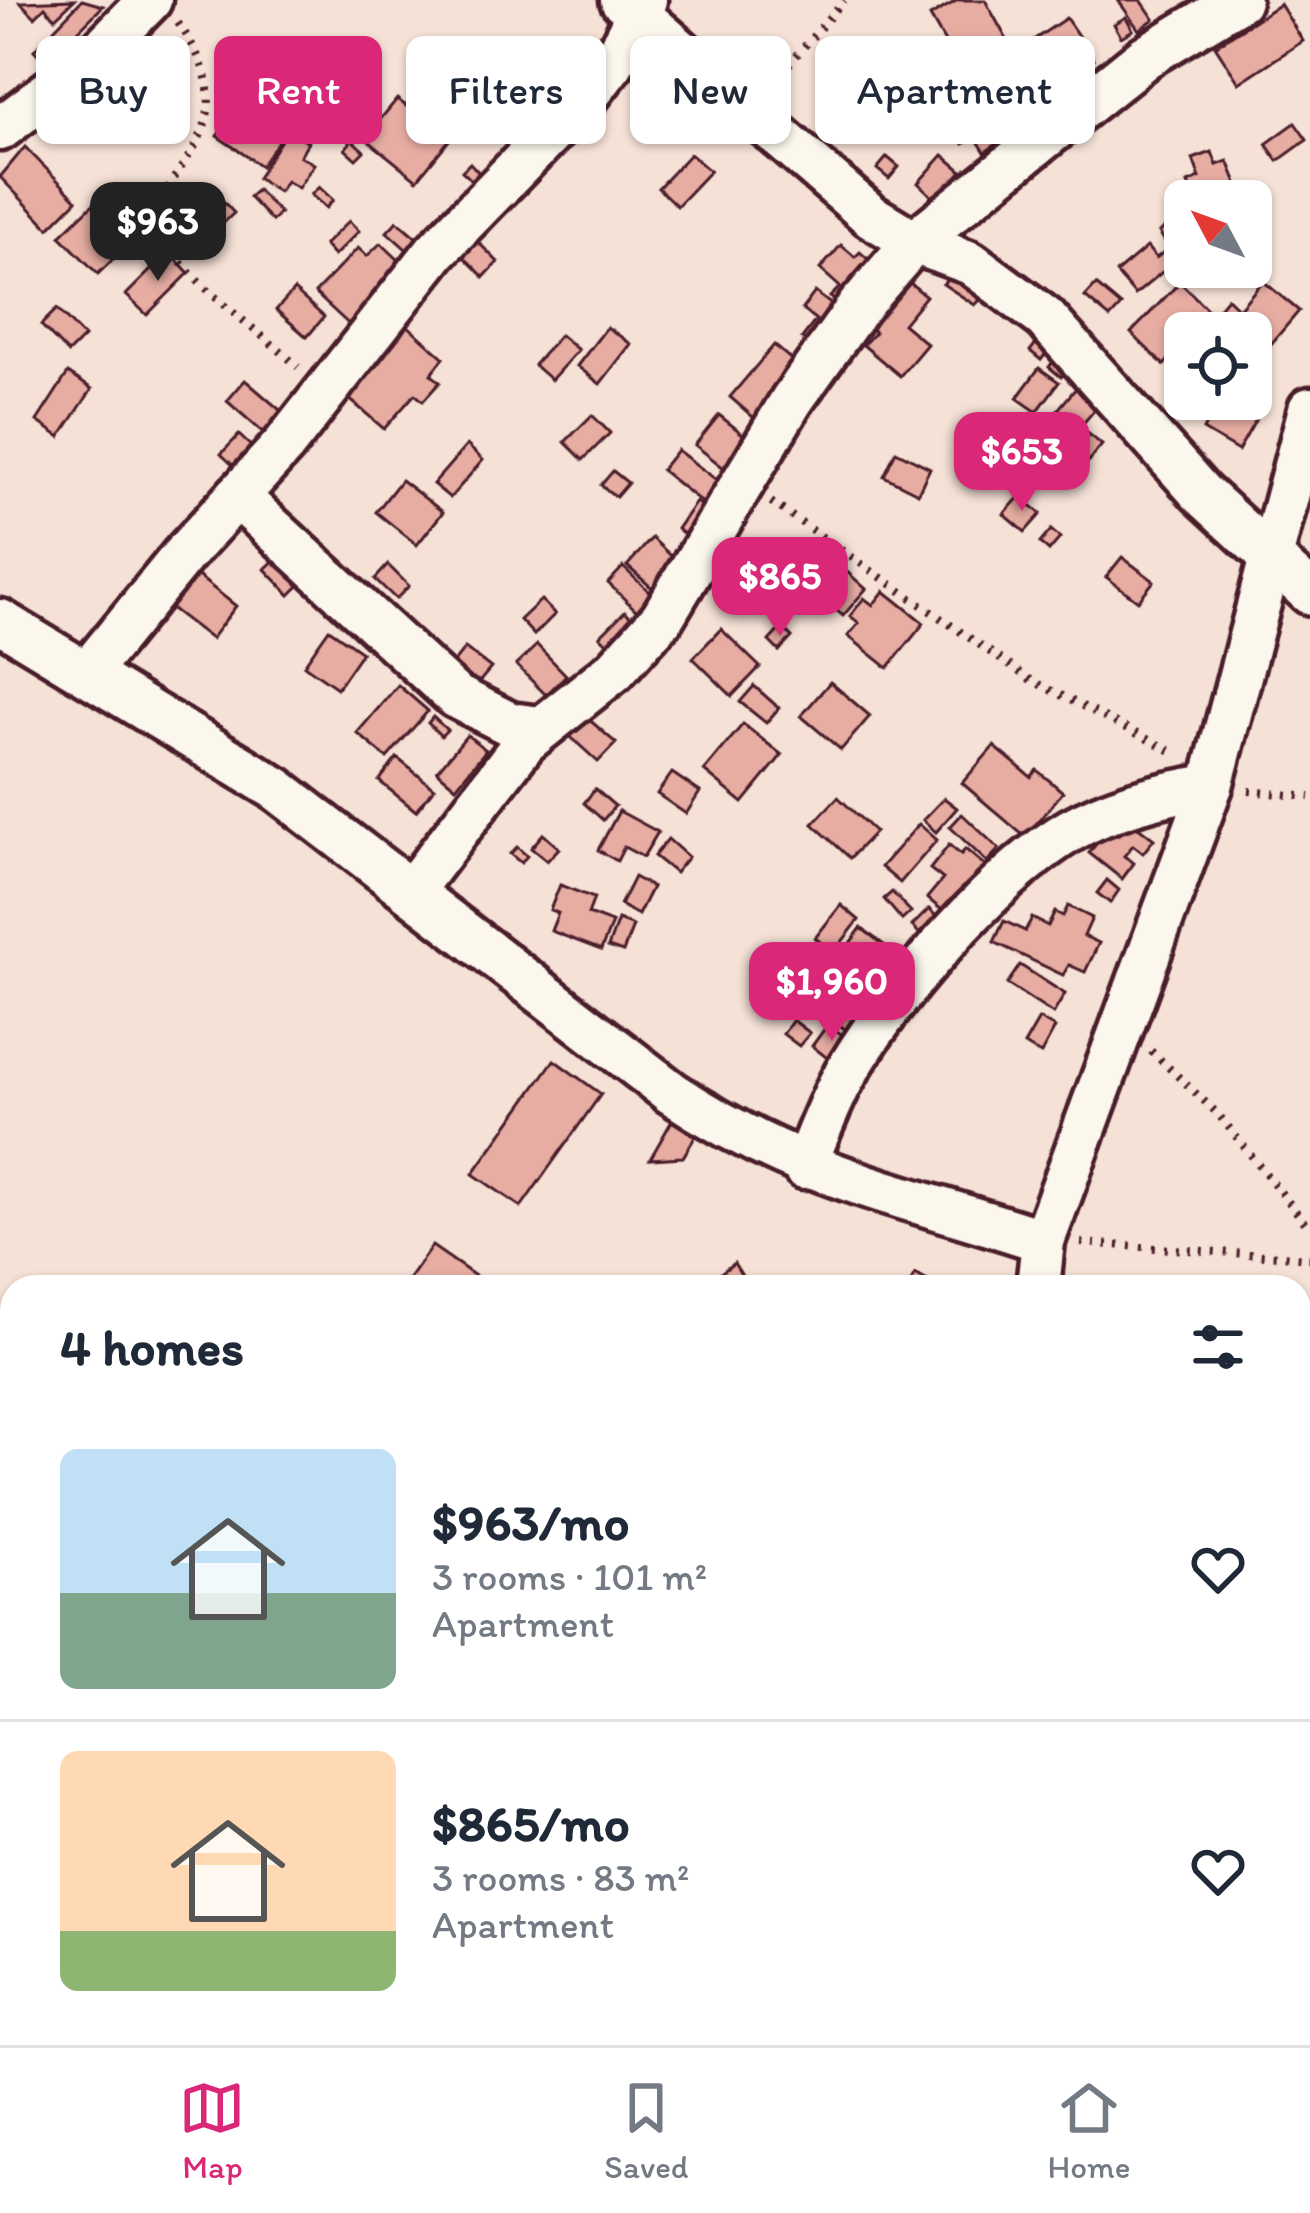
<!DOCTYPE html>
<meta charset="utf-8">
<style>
body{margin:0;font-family:Itim,sans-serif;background:#f2f2f3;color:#1f2937;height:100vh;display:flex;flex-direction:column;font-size:45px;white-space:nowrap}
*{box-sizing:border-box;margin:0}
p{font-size:39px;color:#747a83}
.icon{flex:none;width:66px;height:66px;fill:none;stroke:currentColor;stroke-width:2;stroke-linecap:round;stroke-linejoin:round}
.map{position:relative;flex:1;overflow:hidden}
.drawer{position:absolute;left:0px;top:1275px;width:1311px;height:771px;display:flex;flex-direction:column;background:#fff;border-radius:36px 36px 0 0;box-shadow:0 3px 9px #0004}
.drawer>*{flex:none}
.guide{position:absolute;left:36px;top:36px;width:1239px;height:108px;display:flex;gap:24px}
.needle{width:78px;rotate:311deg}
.buttons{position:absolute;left:1164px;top:180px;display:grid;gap:24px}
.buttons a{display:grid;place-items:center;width:108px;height:108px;border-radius:18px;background:#fff;box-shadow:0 3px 9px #0004;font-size:60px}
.price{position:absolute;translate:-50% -102px;padding:0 27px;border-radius:24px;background:#db2777;color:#fff;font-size:39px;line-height:78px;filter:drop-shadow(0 3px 6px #0008)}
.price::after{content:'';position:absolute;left:50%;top:72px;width:36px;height:27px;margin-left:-18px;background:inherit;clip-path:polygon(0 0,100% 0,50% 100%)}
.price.current{background:#222;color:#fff}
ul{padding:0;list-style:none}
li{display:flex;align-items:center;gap:36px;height:300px;padding:0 60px}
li+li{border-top:3px solid #e0e1e3}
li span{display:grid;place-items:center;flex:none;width:336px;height:240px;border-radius:18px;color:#555}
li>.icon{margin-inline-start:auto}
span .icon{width:144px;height:144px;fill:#fffc;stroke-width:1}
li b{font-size:51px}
h2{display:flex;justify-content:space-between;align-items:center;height:144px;padding:0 60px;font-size:51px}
.chip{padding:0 42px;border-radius:18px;background:#fff;box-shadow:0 3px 9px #0004;font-size:42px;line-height:108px}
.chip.current{background:#db2777;color:#fff}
.tab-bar{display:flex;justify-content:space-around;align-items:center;height:168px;border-top:3px solid #e0e1e3;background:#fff;font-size:33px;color:#747a83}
.tab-bar a{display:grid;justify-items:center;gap:6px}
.tab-bar .current{color:#db2777}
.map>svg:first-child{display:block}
</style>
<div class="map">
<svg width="1310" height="2045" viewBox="0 0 1310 2045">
<rect width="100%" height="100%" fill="#f5e1d6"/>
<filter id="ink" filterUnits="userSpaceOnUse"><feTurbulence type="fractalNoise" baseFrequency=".00833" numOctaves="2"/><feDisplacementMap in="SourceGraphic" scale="24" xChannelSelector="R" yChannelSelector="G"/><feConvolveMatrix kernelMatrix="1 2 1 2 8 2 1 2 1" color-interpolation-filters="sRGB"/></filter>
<g filter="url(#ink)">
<!-- building -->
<g fill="#e7ada3" stroke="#4a1f2b" stroke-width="3">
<polygon points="74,0 55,18 45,7 35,17 20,2"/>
<polygon points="82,0 103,6 78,31 84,37 73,48 54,29"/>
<polygon points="958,0 985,0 1006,38 958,65 930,16"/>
<polygon points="1118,0 1141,0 1154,19 1139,30"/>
<polygon points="1280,4 1303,41 1239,83 1215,46"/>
<polygon points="1126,17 1133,30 1121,37 1114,24"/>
<polygon points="1066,18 1094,59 1054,86 1026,45"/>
<polygon points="568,32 590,51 577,65 555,46"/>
<polygon points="49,35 73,59 57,74 34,50"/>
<polygon points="889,51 911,86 858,119 836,84"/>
<polygon points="341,57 377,80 347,126 311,103"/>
<polygon points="559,67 578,85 552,114 532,96"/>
<polygon points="1026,95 1044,118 1024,133 1007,110"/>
<polygon points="413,98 432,113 427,120 450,139 417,180 365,138 397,99 406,106"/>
<polygon points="243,99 287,129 261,166 217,136"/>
<polygon points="889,106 901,124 878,140 865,123"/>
<polygon points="1000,109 1021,140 1005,151 984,120"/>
<polygon points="973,122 980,134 964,144 957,132"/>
<polygon points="1295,123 1307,140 1278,161 1266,144"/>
<polygon points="288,129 308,142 300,156 314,164 298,188 286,181 279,192 257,178"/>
<polygon points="989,130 997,144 985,152 976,138"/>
<polygon points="352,140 364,151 356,159 345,149"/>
<polygon points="25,147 77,200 49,228 0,177"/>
<polygon points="1212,152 1217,165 1228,161 1237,183 1195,200 1188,183 1200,178 1193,159"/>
<polygon points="690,154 710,171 677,206 658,188"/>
<polygon points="943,155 962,171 936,200 918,183"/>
<polygon points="887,157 899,167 889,179 877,169"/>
<polygon points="470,163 483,177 476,184 462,171"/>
<polygon points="111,187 148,225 98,274 60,236"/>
<polygon points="319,187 333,200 326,208 311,195"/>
<polygon points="257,190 280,213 272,221 249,197"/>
<polygon points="215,193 234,213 213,233 194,213"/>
<polygon points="1185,215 1185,258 1178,262 1159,232"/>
<polygon points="349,221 359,231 334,256 324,245"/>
<polygon points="397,221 423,243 413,255 387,232"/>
<polygon points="471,235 498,262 484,277 457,250"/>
<polygon points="381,243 405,266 355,330 315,293 358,248 367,256"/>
<polygon points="841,245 855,257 860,252 880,270 844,309 830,297 840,287 820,269"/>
<polygon points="1147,247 1156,258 1164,252 1173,263 1135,295 1116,273"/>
<polygon points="169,252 189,273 147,315 126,295"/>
<polygon points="957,270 989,291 975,305 943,284"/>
<polygon points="905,279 926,296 903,324 927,344 900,376 863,345 875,332 866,325"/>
<polygon points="1263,281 1299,311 1260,357 1251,350 1251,333 1230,333 1211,317 1227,298 1239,309"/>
<polygon points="1180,282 1213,315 1195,333 1185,333 1185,343 1164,365 1131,333"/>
<polygon points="1096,285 1121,306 1110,318 1085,297"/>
<polygon points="294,290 324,317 307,337 276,310"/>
<polygon points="815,292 841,312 814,347 802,338 816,320 802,309"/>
<polygon points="57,309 84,337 68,353 41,325"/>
<polygon points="407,325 444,358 431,374 440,382 423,401 415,394 384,429 347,397 368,372 361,366"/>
<polygon points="607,327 631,344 600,384 577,366"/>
<polygon points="1045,332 1077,358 1061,377 1049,367 1056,358 1048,351 1041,360 1030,351"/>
<polygon points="560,335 578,350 551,380 534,365"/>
<polygon points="774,345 806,372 761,424 730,397"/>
<polygon points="1039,368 1059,382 1037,412 1017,398"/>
<polygon points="68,373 92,389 60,437 37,421"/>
<polygon points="245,380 287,416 268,437 227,401"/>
<polygon points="1081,382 1103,400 1080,427 1102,445 1084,467 1040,431"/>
<polygon points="1220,399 1256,419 1238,451 1203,430"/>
<polygon points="592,415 610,433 583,460 565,442"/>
<polygon points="719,415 749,439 725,469 695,445"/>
<polygon points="239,435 256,451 239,471 221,454"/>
<polygon points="467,445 483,460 450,498 433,484"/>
<polygon points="677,450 726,487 710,509 661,470"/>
<polygon points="896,451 930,468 918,493 884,476"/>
<polygon points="613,471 628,483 616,497 601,485"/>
<polygon points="401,480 443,512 417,545 376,512"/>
<polygon points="1020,496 1041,514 1025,532 1004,514"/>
<polygon points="696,502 716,517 697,543 677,529"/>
<polygon points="1051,530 1060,538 1049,551 1040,543"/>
<polygon points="652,538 684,568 660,595 627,566"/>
<polygon points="771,550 809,582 783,612 745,580"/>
<polygon points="284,551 309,576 290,595 265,569"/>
<polygon points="1122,557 1154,581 1138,601 1106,577"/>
<polygon points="388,565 409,586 396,599 375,579"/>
<polygon points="623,567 656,598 640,614 608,583"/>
<polygon points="845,570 866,589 843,616 821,597"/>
<polygon points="194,573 236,606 211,639 168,606"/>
<polygon points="884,591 924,623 888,668 848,636 859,623 850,616 864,598 873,605"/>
<polygon points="541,600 555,614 534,635 520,620"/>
<polygon points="625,611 638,624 613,649 600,636"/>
<polygon points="782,627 792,637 779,651 769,641"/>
<polygon points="329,629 362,652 337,688 304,665"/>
<polygon points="721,629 760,667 732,696 693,658"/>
<polygon points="537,645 566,675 546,695 516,665"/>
<polygon points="465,648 491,668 475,687 450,667"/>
<polygon points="830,682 870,716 841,750 801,716"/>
<polygon points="398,685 428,711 387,758 357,733"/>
<polygon points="754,686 779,708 766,723 740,702"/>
<polygon points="577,709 616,743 598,762 561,728"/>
<polygon points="433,717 447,730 441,736 428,723"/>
<polygon points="743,724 782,755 743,803 704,771"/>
<polygon points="467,735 486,750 456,787 437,771"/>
<polygon points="994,746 1031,777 1037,770 1063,792 1025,837 962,783"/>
<polygon points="397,758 434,788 416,811 379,781"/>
<polygon points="672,773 700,792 686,814 657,794"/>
<polygon points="595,789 615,806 603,820 584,803"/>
<polygon points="838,797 875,832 850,858 813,824"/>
<polygon points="944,798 957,808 936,832 923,820"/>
<polygon points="619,811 658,832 643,857 624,847 617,861 598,850"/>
<polygon points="1120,813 1154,839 1143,853 1133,845 1124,856 1134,863 1122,879 1089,853"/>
<polygon points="962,814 999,849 987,862 950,827"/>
<polygon points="919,824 937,840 900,883 881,867"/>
<polygon points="543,834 559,848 547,861 531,848"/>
<polygon points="668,839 688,857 675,873 654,856"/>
<polygon points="949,845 961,855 965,849 988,868 948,915 927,898 943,879 930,869"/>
<polygon points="517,847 527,856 521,863 510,854"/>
<polygon points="634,877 652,887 638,915 620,905"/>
<polygon points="1107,880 1119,890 1110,903 1097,893"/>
<polygon points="560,885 594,898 588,914 612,923 601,950 551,931 558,913 550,910"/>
<polygon points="892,892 911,912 902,920 884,899"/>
<polygon points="841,905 859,920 834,952 815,938"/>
<polygon points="1068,906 1092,918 1084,936 1099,943 1085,972 1069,965 1063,975 994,942 1004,921 1025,931 1032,918 1048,926 1055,912 1063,916"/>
<polygon points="929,909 941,921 924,938 912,926"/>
<polygon points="618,920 633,926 623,952 608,947"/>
<polygon points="861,928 911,965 880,1006 840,976 852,961 842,954"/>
<polygon points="1020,965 1065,994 1053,1014 1007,984"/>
<polygon points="788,978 799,990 786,1002 775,991"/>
<polygon points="857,1000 875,1012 857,1037 839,1025"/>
<polygon points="1039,1019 1055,1028 1041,1054 1024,1045"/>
<polygon points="793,1020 810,1033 799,1046 783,1034"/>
<polygon points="828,1024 853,1043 836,1065 812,1046"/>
<polygon points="554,1060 601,1094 521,1207 473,1174"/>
<polygon points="673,1119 698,1132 683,1157 650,1159"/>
<polygon points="432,1246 491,1287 403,1287"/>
<polygon points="734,1263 742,1276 722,1287 715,1277"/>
<polygon points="915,1274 939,1287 908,1287"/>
<polygon points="1299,1424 1310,1432 1310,1491 1305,1497 1299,1492"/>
</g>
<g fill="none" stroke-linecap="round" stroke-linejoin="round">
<!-- minor casing -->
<g stroke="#4a1f2b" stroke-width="51">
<g id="minor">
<polyline points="622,0 871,216 914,242 971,263 1045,318 1201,493 1310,593"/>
<polyline points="0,129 91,60 150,0"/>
<polyline points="237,496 455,696 510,724 540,728"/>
<path d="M0,621l277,168 395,304c128,85 231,101 371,148"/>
<polyline points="87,673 185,553 284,445 436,251 588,95 612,64 645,0"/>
<polyline points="412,890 525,742 615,670 662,618 792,400 859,306 914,242 1145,57 1239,0"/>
<path d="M804,1167c12,-28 23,-58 37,-85 42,-78 153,-207 230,-252 42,-24 92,-37 140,-44"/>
<polyline points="1038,1287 1043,1241 1211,786 1310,409"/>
<polyline points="878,2045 880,2034"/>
</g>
</g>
<!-- path -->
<g stroke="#4a1f2b" stroke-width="8" stroke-dasharray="3 9" stroke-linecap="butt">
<path d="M178,23c89,122 -47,146 -12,217 20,42 97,93 132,127"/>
<polyline points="773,83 844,0"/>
<polyline points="771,502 1031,680 1175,753"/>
<polyline points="1249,791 1310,797"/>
<polyline points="1151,1051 1218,1114 1310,1229"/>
<polyline points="1081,1243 1310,1258"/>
<polyline points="1000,2034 1006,2045"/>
<polyline points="1116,2045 1117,2034"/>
</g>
<!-- minor -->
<use href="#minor" stroke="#fbf7ec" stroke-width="42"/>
</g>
</g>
</svg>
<div class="buttons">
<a><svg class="needle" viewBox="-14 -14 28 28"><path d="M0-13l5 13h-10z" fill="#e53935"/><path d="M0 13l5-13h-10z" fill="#747a83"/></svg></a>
<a><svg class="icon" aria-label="locate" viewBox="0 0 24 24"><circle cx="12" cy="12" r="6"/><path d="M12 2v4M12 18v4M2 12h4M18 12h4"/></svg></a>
</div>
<b class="price current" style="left:158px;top:284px">$963</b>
<b class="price" style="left:1022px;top:514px">$653</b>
<b class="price" style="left:780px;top:639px">$865</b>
<b class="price" style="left:832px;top:1044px">$1,960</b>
<div class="guide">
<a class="chip">Buy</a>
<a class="chip current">Rent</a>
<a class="chip">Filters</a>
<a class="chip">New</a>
<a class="chip">Apartment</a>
</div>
<section class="drawer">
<h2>4 homes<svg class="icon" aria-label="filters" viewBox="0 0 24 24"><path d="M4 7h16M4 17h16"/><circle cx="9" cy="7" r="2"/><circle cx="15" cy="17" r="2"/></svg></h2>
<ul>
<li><span style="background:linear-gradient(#bfe0f5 60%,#7fa58c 0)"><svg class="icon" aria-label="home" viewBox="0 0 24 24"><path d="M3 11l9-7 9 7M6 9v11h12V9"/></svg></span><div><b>$963/mo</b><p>3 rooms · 101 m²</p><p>Apartment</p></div><svg class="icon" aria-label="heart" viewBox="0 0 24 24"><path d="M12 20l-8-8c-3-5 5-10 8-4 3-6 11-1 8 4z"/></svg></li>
<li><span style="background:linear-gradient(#ffd9b3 75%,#8fb573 0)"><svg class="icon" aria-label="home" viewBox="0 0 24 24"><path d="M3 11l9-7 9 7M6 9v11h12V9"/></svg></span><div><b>$865/mo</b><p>3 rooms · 83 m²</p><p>Apartment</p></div><svg class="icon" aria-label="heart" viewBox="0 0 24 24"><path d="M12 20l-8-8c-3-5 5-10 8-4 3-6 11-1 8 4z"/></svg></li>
</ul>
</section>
</div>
<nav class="tab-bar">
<a class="current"><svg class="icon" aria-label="map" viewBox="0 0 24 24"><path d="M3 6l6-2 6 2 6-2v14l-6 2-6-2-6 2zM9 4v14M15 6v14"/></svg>Map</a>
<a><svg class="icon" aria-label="saved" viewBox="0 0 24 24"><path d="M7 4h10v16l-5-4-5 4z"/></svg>Saved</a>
<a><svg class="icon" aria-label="home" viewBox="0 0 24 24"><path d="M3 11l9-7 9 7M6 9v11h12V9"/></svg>Home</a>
</nav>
